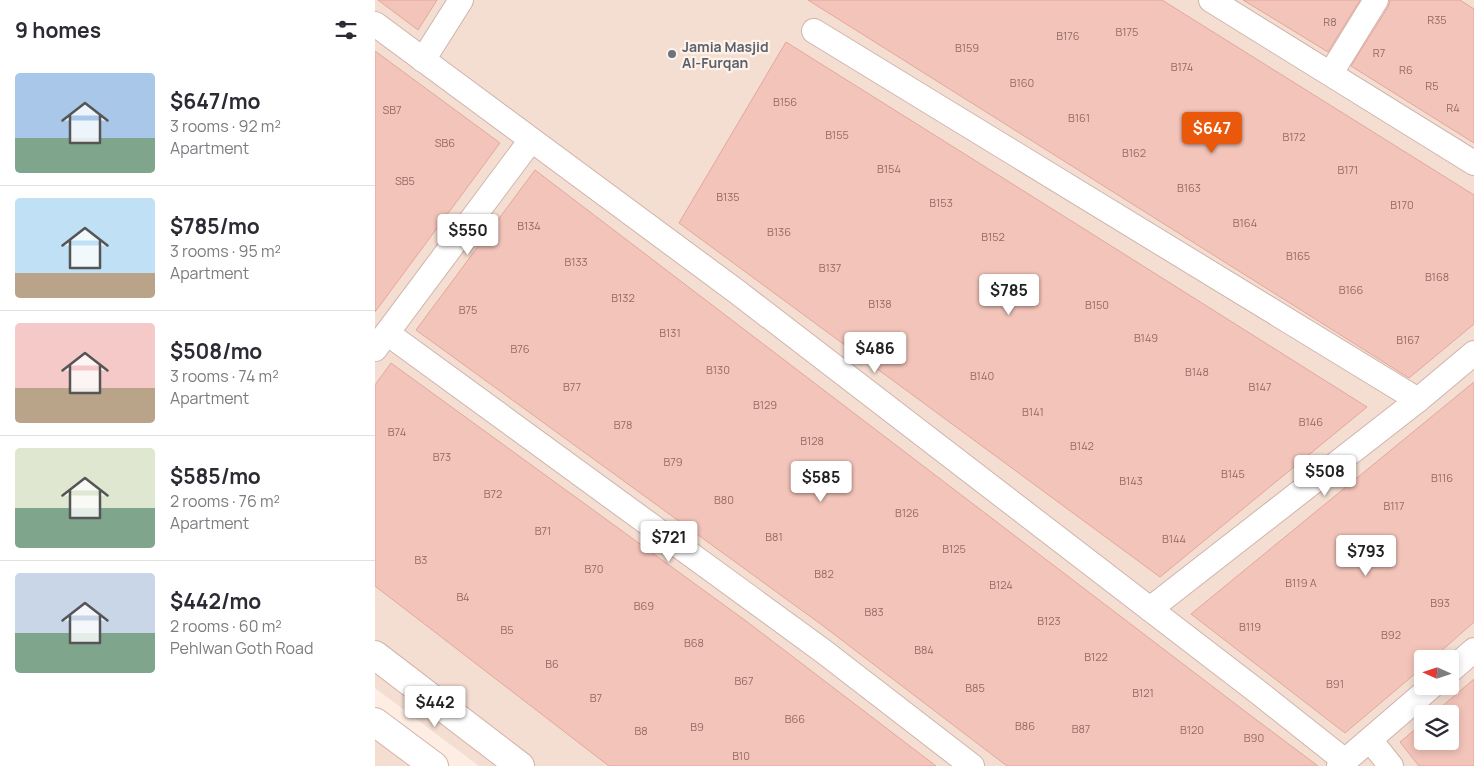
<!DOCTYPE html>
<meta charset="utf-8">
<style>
body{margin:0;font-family:Manrope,sans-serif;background:#f7f7f7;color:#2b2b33;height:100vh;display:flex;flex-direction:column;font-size:19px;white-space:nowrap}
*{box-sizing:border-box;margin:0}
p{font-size:16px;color:#7c7c81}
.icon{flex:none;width:28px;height:28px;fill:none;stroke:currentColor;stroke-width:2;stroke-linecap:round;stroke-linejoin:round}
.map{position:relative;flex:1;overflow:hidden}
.side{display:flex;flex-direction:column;background:#fff;width:375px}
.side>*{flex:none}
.needle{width:32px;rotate:273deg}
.fabs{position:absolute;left:1039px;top:650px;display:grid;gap:10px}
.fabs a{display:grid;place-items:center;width:45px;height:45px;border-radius:5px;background:#fff;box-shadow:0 2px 8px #0003;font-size:25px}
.price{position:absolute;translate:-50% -42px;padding:0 11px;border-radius:5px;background:#fff;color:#222;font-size:16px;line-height:32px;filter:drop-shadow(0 1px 2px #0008)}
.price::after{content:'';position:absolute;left:50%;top:30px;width:15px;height:11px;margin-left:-8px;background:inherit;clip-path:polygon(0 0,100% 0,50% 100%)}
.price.current{background:#ea580c;color:#fff}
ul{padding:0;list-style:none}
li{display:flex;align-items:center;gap:15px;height:125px;padding:0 15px}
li+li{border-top:1px solid #e1e1e2}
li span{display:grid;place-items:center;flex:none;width:140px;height:100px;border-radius:5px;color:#555}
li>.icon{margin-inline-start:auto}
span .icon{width:60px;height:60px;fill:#fffc;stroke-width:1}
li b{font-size:21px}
h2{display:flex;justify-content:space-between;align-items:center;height:60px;padding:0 15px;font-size:21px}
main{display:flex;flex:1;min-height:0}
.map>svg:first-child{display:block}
</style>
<main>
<section class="side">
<h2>9 homes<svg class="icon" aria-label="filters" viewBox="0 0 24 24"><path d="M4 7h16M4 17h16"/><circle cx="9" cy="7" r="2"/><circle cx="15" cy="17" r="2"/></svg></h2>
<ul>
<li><span style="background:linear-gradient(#a9c7e8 65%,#7fa58c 0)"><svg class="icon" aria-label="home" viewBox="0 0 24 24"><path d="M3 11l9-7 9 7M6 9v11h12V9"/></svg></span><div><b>$647/mo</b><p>3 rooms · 92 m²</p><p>Apartment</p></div></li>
<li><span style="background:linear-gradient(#bfe0f5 75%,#b9a48a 0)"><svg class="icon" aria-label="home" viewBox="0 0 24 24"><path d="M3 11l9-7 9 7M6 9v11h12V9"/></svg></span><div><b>$785/mo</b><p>3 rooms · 95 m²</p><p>Apartment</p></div></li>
<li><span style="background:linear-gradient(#f6c9c9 65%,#b9a48a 0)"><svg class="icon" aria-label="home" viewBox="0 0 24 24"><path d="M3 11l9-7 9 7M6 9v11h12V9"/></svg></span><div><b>$508/mo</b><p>3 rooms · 74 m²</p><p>Apartment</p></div></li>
<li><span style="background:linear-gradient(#dfe7d0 60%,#7fa58c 0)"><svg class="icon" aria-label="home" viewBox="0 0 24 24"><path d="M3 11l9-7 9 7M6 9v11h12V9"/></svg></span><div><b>$585/mo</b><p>2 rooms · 76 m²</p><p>Apartment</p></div></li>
<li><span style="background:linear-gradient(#c9d6e8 60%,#7fa58c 0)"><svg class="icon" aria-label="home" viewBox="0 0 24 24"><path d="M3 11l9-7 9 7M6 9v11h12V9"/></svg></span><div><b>$442/mo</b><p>2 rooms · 60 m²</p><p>Pehlwan Goth Road</p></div></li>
</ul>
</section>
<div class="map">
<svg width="1099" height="766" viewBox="0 0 1099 766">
<rect width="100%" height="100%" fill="#fdede3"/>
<!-- residential -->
<g fill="#f4ddd1" fill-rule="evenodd">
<path d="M0,0h1099v766h-995l-104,-78zM1048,659h27v27h-27zM1048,714h27v27h-27z"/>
<polygon points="0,713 74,766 0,766"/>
</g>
<!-- building -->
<g fill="#f3c4ba" stroke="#e5a69a">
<polygon points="3,0 62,0 43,30"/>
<polygon points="433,0 787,0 1099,195 1099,324 1034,378"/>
<polygon points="868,0 985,0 953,52"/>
<polygon points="1015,0 1085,0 1099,9 1099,143 976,66 1013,7"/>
<polygon points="411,42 722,237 992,407 785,577 304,223"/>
<polygon points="0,51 125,143 0,312"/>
<polygon points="160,170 871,712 943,766 632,766 447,625 41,330"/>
<polygon points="16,363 371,621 561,766 234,766 0,586 0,385"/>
<polygon points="1099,382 1099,622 1057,659 1048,659 1048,667 970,733 816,614"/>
<polygon points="1099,679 1099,766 1044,766 1025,742 1048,723 1048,741 1075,741 1075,714 1058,714"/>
</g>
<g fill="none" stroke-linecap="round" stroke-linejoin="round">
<!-- street casing -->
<g stroke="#d0b4ac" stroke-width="26">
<g id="street">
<polyline points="836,0 1099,163"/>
<polyline points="0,24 361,291 883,692 970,761"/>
<polyline points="439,31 1043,400"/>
<polyline points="48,60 86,0"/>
<polyline points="956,73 1001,0"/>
<polyline points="12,333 448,651 597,766"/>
<polyline points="0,349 156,140"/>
<polyline points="775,609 1043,400 1099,353"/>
<polyline points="1075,671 1099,650"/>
<polyline points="995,740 1016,766"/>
<polyline points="964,766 1057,686"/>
</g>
</g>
<!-- secondary casing -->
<g stroke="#d3b3a9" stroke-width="30">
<g id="secondary">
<polyline points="0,655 145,766"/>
<polyline points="0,722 59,766"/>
</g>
</g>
<!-- street -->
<use href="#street" stroke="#fff" stroke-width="24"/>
<!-- secondary -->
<use href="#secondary" stroke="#fff" stroke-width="28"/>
</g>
<!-- markers -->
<circle fill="#6b7280" stroke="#fff2e9" stroke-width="2" cx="297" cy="54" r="5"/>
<g text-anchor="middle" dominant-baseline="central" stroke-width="4.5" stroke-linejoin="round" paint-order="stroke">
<!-- number labels -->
<g font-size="11" fill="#946c64">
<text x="1062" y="19">R35</text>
<text x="955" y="21">R8</text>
<text x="752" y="31">B175</text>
<text x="693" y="35">B176</text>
<text x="592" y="47">B159</text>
<text x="1004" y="52">R7</text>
<text x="807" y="66">B174</text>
<text x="1031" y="69">R6</text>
<text x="647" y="82">B160</text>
<text x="1057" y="85">R5</text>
<text x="410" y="101">B156</text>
<text x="1078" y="107">R4</text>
<text x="17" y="109">SB7</text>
<text x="704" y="117">B161</text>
<text x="462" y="134">B155</text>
<text x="919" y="136">B172</text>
<text x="70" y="142">SB6</text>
<text x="759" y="152">B162</text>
<text x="514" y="168">B154</text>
<text x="973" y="169">B171</text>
<text x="30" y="180">SB5</text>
<text x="814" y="187">B163</text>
<text x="353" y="196">B135</text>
<text x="566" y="202">B153</text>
<text x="1027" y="204">B170</text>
<text x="870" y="222">B164</text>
<text x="154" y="225">B134</text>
<text x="404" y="231">B136</text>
<text x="618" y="236">B152</text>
<text x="923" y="255">B165</text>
<text x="201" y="261">B133</text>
<text x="455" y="267">B137</text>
<text x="1062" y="276">B168</text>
<text x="976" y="289">B166</text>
<text x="248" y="297">B132</text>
<text x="505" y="303">B138</text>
<text x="722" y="304">B150</text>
<text x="93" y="309">B75</text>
<text x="295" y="332">B131</text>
<text x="771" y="337">B149</text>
<text x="1033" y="339">B167</text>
<text x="145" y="348">B76</text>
<text x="343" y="369">B130</text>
<text x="822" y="371">B148</text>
<text x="607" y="375">B140</text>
<text x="197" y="386">B77</text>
<text x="885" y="386">B147</text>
<text x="390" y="404">B129</text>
<text x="658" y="411">B141</text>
<text x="936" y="421">B146</text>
<text x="248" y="424">B78</text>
<text x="22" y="431">B74</text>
<text x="437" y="440">B128</text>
<text x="707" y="445">B142</text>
<text x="67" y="456">B73</text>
<text x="298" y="461">B79</text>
<text x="858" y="473">B145</text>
<text x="1067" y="477">B116</text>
<text x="756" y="480">B143</text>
<text x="118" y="493">B72</text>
<text x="349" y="499">B80</text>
<text x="1019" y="505">B117</text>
<text x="532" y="512">B126</text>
<text x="168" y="530">B71</text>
<text x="399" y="536">B81</text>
<text x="799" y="538">B144</text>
<text x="579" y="548">B125</text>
<text x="46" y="559">B3</text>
<text x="219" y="568">B70</text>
<text x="449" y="573">B82</text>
<text x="926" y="582">B119 A</text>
<text x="626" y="584">B124</text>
<text x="88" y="596">B4</text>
<text x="1065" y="602">B93</text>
<text x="269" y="605">B69</text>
<text x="499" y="611">B83</text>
<text x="674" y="620">B123</text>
<text x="875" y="626">B119</text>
<text x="132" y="629">B5</text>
<text x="1016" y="634">B92</text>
<text x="319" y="642">B68</text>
<text x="549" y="649">B84</text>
<text x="721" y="656">B122</text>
<text x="177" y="663">B6</text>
<text x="369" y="680">B67</text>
<text x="960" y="683">B91</text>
<text x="600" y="687">B85</text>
<text x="768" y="692">B121</text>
<text x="221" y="697">B7</text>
<text x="420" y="718">B66</text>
<text x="650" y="725">B86</text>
<text x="322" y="726">B9</text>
<text x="706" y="728">B87</text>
<text x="817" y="729">B120</text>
<text x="266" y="730">B8</text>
<text x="879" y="737">B90</text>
<text x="366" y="755">B10</text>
</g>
<!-- worship labels -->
<g font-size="14" font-weight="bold" fill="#5b616d" stroke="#fff2e9" text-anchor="start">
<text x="307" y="46">Jamia Masjid<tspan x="307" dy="16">Al-Furqan</tspan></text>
</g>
</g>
</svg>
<div class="fabs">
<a><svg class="needle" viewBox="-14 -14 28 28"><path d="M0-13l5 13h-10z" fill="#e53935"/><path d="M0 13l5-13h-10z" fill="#7c7c81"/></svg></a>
<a><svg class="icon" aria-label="layers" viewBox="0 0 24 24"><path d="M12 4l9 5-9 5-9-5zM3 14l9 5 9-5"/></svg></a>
</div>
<b class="price current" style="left:837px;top:154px">$647</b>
<b class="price" style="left:93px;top:256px">$550</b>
<b class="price" style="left:634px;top:316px">$785</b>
<b class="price" style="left:500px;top:374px">$486</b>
<b class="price" style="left:950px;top:497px">$508</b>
<b class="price" style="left:446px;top:503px">$585</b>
<b class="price" style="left:294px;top:563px">$721</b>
<b class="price" style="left:991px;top:577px">$793</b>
<b class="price" style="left:60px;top:728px">$442</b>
</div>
</main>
